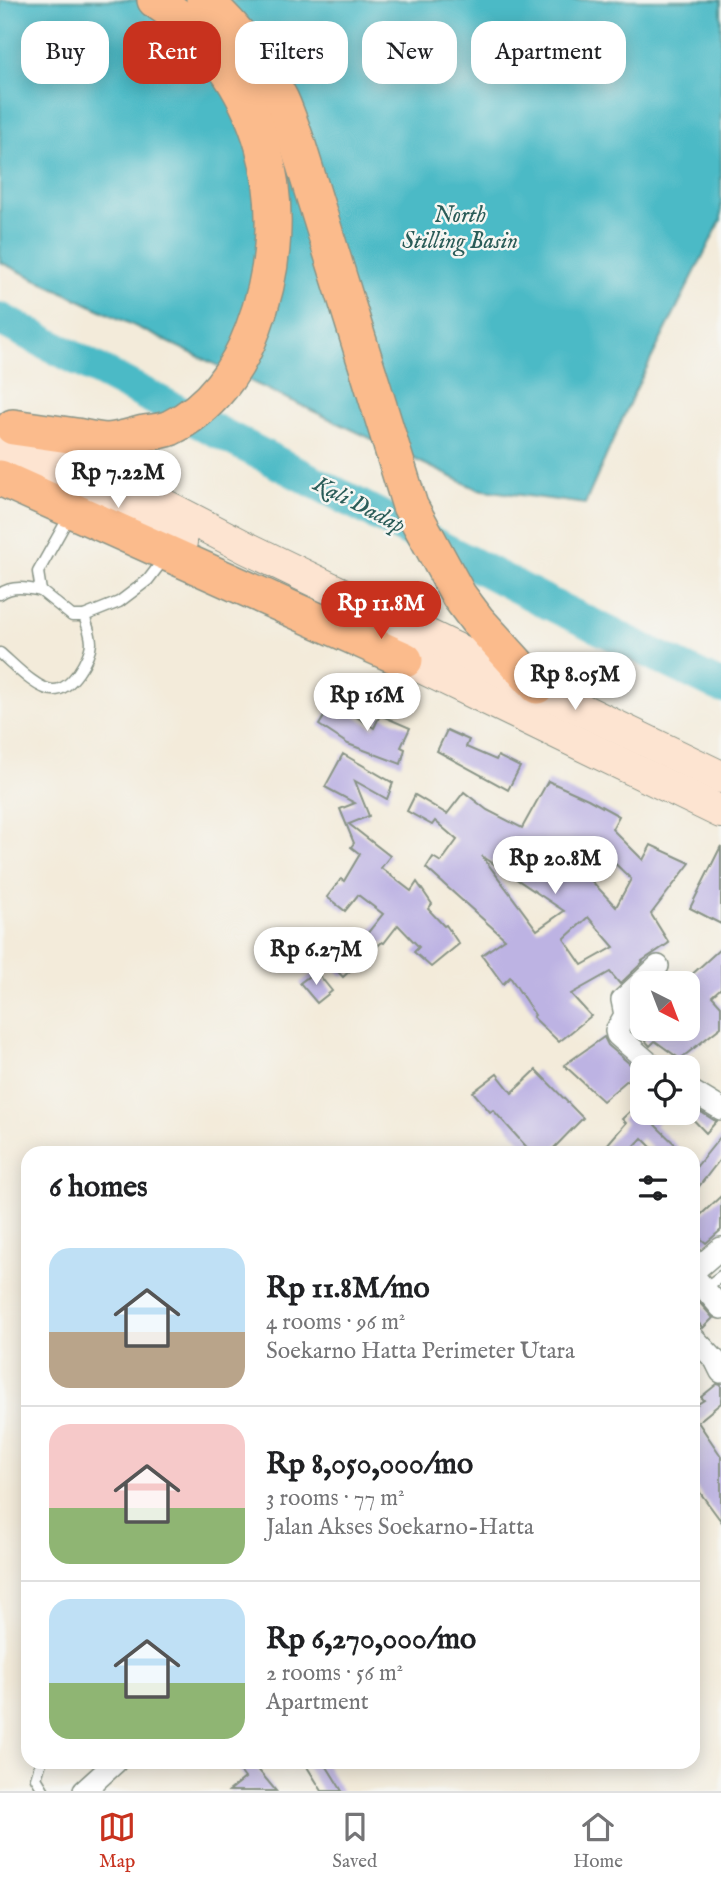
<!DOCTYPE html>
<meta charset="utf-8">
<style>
body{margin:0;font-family:"IM FELL English",serif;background:#f6f6f6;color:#202124;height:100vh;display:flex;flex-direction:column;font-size:26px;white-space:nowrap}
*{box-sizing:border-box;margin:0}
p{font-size:23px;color:#757577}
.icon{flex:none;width:38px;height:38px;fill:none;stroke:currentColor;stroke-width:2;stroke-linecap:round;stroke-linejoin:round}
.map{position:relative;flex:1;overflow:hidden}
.details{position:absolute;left:21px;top:1146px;width:679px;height:623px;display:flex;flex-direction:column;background:#fff;border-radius:21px;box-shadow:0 4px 18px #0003}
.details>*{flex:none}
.banner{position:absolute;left:21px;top:21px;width:679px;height:63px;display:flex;gap:14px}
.needle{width:46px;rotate:138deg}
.buttons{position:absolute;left:630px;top:971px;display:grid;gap:14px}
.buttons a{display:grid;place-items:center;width:70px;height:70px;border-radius:14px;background:#fff;box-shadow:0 4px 18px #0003;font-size:35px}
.price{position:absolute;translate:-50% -60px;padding:0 16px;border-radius:24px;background:#fff;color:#222;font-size:23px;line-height:46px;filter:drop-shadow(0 2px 4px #0008)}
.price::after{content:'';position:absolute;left:50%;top:42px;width:21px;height:16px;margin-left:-10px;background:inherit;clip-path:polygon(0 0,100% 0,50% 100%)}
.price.current{background:#c8321e;color:#fff}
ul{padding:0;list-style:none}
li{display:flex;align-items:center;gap:21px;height:175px;padding:0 28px}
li+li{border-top:2px solid #e0e0e0}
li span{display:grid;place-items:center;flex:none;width:196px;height:140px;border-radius:21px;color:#555}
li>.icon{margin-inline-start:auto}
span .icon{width:84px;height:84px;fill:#fffc;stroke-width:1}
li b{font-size:30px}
h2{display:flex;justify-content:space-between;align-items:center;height:84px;padding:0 28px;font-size:30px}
.tag{padding:0 24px;border-radius:21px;background:#fff;box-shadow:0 4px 18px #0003;font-size:24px;line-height:63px}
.tag.current{background:#c8321e;color:#fff}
.menu{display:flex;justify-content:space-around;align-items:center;height:98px;border-top:2px solid #e0e0e0;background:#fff;font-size:19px;color:#757577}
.menu a{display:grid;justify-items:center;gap:4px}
.menu .current{color:#c8321e}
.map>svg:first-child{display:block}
</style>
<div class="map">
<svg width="721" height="1791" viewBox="0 0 721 1791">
<rect width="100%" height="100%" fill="#f6f6f2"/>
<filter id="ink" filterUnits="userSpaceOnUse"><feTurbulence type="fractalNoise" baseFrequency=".0143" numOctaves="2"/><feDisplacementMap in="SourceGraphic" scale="14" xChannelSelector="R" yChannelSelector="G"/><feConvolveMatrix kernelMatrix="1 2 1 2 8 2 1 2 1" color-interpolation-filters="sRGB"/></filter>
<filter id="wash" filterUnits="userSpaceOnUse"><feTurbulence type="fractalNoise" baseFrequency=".00686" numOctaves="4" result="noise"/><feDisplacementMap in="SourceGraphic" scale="28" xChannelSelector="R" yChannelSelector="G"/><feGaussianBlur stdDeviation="1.57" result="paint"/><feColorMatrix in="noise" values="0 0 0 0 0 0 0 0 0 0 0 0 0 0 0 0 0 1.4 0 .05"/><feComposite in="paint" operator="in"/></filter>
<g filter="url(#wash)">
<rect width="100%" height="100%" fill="#f3ebda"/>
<!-- water -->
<polygon fill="#4cbac6" stroke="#367c7d" stroke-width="2" points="0,0 721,0 721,220 632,397 585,504 477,489 0,262"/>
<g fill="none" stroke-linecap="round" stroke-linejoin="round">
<!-- river -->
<polyline stroke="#4cbac6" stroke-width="33" points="0,319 550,604 721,687"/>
</g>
<g id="blocks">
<!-- building -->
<g fill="#bdb3e3" fill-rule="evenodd">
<polygon points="333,702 374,728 380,715 410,728 401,747 405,749 401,764 348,744 319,725"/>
<polygon points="447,730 469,740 466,747 496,760 498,756 520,767 508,790 437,751"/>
<polygon points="343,754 393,783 387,799 355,781 369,816 349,824 390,856 381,868 411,891 417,882 432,904 428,909 444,926 446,925 459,944 431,967 414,952 419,947 398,925 384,943 382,942 343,977 337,971 347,959 341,952 354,941 358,945 383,914 358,895 345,911 327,897 341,879 344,881 360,854 351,847 354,843 340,809 355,803 325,787"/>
<path d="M548,781l40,18 31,17 -7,13 31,31 8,-15 39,18 -39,51 18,29 -27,18 1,1 -23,22 -10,-12 -39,22 20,22 -32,26 -26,-25 2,-2 -25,-38 -7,7 -21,-29 23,-16 -79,-71 7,-11 8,5 16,-22 -22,-19 -3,4 -25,-14 8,-16 32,19 17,-22 23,18 35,18zM601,850l30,29 -15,28 -29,-31zM482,856l82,55 -27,19zM588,917l26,30 -32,18 -18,-26z"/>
<polygon points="721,846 721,924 690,908"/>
<polygon points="721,948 721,988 712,996 721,1006 721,1027 680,1059 655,1041 650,1046 642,1037 642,1040 632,1030 638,1013 642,1010 642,1029 688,1029 688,978"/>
<polygon points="316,971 332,991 317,1003 300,983"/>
<polygon points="604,1037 608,1045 638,1071 603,1101 564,1065"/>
<polygon points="536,1070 583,1118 549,1153 532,1153 493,1110 490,1112 473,1092 497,1074 512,1093"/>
<polygon points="642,1100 642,1113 666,1113 655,1125 684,1153 657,1153 642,1138 628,1153 600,1153 626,1123 622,1119"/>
<polygon points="688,1104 714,1120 717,1121 706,1133 688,1114"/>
<polygon points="721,1136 721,1158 693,1194 693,1171"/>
<polygon points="721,1196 721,1230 706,1243 693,1232 693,1222"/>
<polygon points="693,1295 713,1318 703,1328 693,1317"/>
<polygon points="717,1384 721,1385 721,1403 698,1422 721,1456 721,1521 693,1483 693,1407 704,1400 701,1397"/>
<polygon points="249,1762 252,1762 276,1791 229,1791 245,1778 239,1770"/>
<polygon points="304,1762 324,1762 342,1791 322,1791"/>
</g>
</g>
</g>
<g filter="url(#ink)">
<use href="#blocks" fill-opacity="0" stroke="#899487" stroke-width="2"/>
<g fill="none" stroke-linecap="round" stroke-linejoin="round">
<!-- service casing -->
<g stroke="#899487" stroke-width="13">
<g id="service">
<polyline points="71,513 38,572 41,591 72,616 84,616 119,602 148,580 164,559"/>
<path d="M0,594c12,-9 27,-6 41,-3"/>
<path d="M0,653c12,10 37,37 53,37 18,1 37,-32 38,-47 0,-9 -4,-18 -7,-27"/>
<polyline points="705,1288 721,1276"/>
<polyline points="41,1762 36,1778 44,1791"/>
</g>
</g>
<!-- minor casing -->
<g stroke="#899487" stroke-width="24">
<g id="minor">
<polyline points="655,1068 617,1035 616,1031 625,1015 622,1000 658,966"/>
<polyline points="688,1089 721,1109"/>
<polyline points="693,1272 721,1248"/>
<polyline points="693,1275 721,1308"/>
<polyline points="693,1337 715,1360 721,1372"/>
<polyline points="84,1791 116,1762"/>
</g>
</g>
<!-- secondary casing -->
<g stroke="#899487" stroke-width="34">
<g id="secondary">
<polyline points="23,432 247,548 721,777"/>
<polyline points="0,450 181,542"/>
<polyline points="382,648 721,812"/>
</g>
</g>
<!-- primary casing -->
<g stroke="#899487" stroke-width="38">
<g id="primary">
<path d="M204,0c31,26 59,64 77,100 6,13 11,28 16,42l113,364 49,90 18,24 60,66"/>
<path d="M13,427c21,3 42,6 63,9 10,2 22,5 32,5 12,-1 24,-5 36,-8 8,-1 19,-2 26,-5 41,-20 68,-58 83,-99 46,-121 13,-257 -98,-329"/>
<polyline points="0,478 405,660"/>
</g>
</g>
<!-- service -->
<use href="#service" stroke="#fff" stroke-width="10"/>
<!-- minor -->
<use href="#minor" stroke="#fff" stroke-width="21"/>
<!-- secondary -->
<use href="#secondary" stroke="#fde4d1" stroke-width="32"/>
<!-- primary -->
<use href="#primary" stroke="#fbbb8c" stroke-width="35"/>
</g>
</g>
<g text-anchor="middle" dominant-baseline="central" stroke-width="5" stroke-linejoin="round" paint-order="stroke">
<!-- water labels -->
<g font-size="23" font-style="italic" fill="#2a5c58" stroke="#f6f6f2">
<text x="460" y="215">North<tspan x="460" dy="26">Stilling Basin</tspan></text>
<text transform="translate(359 505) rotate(27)">Kali Dadap</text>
</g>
</g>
</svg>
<div class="buttons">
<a><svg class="needle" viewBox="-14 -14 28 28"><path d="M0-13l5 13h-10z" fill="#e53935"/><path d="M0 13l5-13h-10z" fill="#757577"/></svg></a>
<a><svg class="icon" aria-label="locate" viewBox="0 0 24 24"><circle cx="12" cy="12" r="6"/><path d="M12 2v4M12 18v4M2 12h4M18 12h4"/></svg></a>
</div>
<b class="price" style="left:118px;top:510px">Rp 7.22M</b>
<b class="price current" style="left:381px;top:641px">Rp 11.8M</b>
<b class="price" style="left:575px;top:712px">Rp 8.05M</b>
<b class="price" style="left:367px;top:733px">Rp 16M</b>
<b class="price" style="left:555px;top:896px">Rp 20.8M</b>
<b class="price" style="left:316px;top:987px">Rp 6.27M</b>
<div class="banner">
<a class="tag">Buy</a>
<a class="tag current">Rent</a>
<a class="tag">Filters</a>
<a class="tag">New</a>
<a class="tag">Apartment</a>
</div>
<section class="details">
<h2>6 homes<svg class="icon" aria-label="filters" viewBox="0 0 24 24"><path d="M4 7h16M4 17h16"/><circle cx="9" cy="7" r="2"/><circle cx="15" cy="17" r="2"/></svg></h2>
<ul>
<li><span style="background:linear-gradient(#bfe0f5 60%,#b9a48a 0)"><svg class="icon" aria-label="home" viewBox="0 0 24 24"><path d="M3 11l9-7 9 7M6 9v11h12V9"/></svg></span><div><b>Rp 11.8M/mo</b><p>4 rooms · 96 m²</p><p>Soekarno Hatta Perimeter Utara</p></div></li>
<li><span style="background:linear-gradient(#f6c9c9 60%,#8fb573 0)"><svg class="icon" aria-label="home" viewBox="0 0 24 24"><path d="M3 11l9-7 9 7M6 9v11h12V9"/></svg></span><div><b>Rp 8,050,000/mo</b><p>3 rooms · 77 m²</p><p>Jalan Akses Soekarno-Hatta</p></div></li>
<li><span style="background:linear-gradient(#bfe0f5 60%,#8fb573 0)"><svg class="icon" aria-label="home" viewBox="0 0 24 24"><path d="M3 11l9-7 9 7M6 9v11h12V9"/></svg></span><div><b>Rp 6,270,000/mo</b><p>2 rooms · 56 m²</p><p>Apartment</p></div></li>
</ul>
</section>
</div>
<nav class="menu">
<a class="current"><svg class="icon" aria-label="map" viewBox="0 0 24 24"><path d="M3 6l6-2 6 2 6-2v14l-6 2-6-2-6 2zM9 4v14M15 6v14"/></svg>Map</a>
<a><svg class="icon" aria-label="saved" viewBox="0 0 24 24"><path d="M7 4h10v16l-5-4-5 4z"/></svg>Saved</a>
<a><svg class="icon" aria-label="home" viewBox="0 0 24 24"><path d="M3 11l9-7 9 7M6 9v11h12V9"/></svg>Home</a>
</nav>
